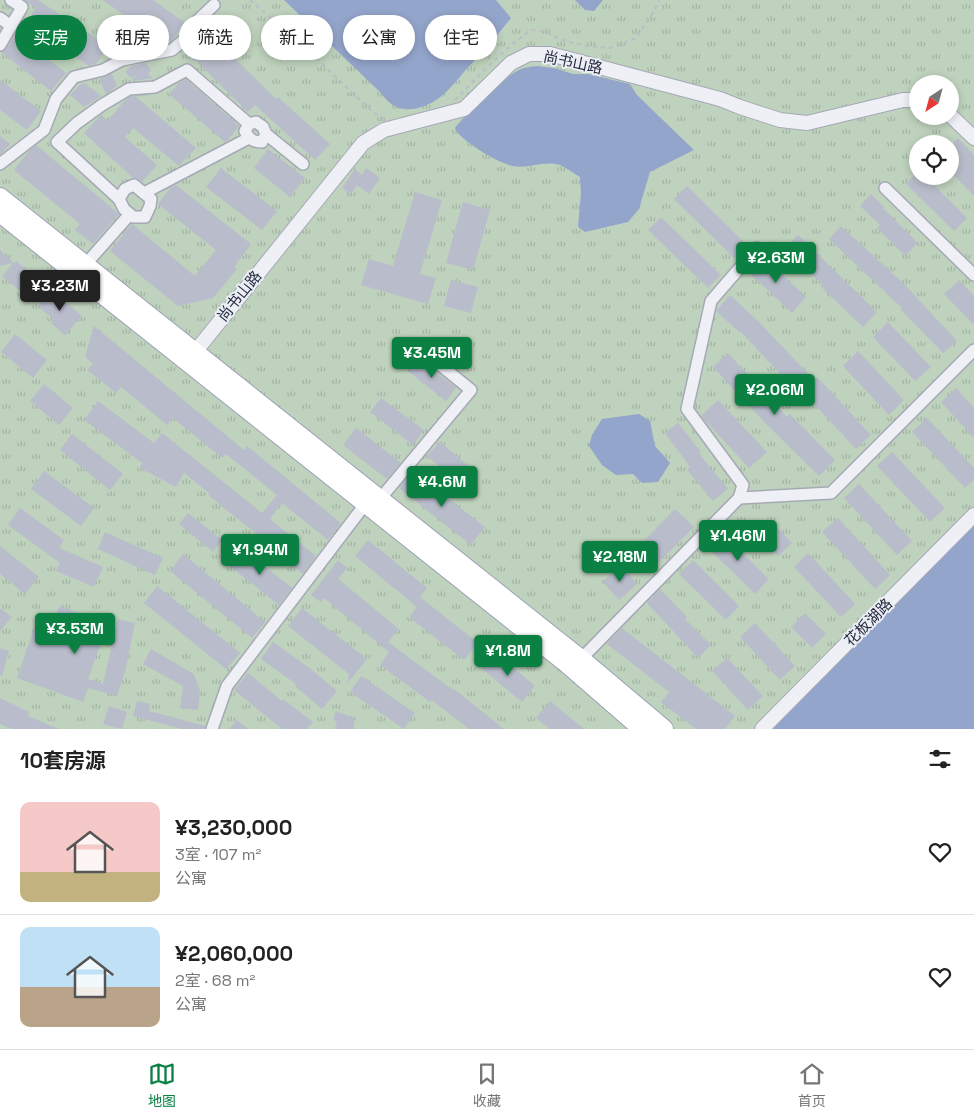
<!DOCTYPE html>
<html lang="zh">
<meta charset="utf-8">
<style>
body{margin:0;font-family:"Space Grotesk","Noto Sans SC",sans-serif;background:#f2f2f2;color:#222;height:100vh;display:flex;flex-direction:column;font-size:19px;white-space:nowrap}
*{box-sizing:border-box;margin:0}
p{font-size:16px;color:#767676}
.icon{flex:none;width:28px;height:28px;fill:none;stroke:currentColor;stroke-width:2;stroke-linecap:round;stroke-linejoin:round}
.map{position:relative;height:729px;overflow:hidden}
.side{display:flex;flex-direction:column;background:#fff;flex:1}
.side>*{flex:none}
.top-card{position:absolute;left:15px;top:15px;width:500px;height:45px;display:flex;gap:10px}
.needle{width:32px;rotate:216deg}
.tools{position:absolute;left:909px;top:75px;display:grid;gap:10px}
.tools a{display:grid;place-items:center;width:50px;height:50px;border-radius:50%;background:#fff;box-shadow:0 2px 8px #0003;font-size:25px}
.price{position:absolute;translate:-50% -42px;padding:0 11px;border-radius:5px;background:#0b8043;color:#fff;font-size:16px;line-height:32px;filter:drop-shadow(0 1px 2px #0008)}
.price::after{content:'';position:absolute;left:50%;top:30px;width:15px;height:11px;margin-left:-8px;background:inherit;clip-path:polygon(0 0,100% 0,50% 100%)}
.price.on{background:#222;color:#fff}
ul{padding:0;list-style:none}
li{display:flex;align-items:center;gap:15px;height:125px;padding:0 20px}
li+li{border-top:1px solid #e0e0e0}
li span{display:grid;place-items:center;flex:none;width:140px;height:100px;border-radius:10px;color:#555}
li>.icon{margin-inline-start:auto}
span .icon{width:60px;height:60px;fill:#fffc;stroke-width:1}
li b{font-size:21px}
h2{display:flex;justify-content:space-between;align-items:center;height:60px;padding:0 20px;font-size:21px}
.pill{padding:0 18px;border-radius:22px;background:#fff;box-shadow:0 2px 8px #0003;font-size:18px;line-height:45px}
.pill.on{background:#0b8043;color:#fff}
.dock{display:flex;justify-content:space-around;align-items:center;height:70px;border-top:1px solid #e0e0e0;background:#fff;font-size:14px;color:#767676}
.dock a{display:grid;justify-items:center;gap:2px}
.dock .on{color:#0b8043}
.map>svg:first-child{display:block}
</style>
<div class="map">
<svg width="974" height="729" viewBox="0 0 974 729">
<defs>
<pattern id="grass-tufts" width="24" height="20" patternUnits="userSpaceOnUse" patternTransform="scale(1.25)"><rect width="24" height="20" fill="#bed2bd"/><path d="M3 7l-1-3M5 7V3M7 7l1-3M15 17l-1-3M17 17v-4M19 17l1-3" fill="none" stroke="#a3b4a4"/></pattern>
</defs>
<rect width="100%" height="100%" fill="#dcdfe8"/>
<!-- grass -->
<path fill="url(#grass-tufts)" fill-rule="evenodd" d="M0,0h974v729h-974zM918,84h32v32h-32zM918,144h32v32h-32z"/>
<!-- water -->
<g fill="#94a5cb">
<path d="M284,0h212l15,18c-15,19 -31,37 -48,55 -7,9 -15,18 -24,25 -11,8 -26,14 -40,10 -9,-3 -14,-10 -20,-17z"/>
<polygon points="575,0 603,0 594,11 585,10"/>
<path d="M537,66l17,2 19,6h15l42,10 7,11 57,55 -44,22 -11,37 -11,13 -43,10 -7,-5 3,-34 -1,-16c-6,-3 -13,-9 -20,-12 -16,-5 -32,4 -47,1 -13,-2 -54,-26 -58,-38 13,-16 48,-51 66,-59 5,-2 11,-2 16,-3z"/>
<polygon points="639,414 650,421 655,446 670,463 658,482 642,483 633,474 616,475 602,465 589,446 592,435 602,419"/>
<polygon points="974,518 974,729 773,729 795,702"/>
</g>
<!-- building -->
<g fill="#b9bdcb">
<polygon points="25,0 38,0 99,40 104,52 96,64 89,66 26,24 36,8"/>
<polygon points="103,0 153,0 185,23 173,39 169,43 164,44"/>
<polygon points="15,34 66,73 51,91 1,52 6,49"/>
<polygon points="196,36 215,53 222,46 276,99 278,97 330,144 315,160 255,105 248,112 195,60 194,61 183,50 191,44"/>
<polygon points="145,63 151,70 148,74 153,78 133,81 132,80 137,74 131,78 125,72 132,66"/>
<polygon points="112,74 117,86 106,94 99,79"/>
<polygon points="186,79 239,126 227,141 225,142 169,94 179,83"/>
<polygon points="0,80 41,111 27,130 0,110"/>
<polygon points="85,83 101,96 84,107 70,95 80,85"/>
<polygon points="131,96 135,96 196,148 179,166 133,128 125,137 157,165 142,182 136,178 133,178 84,133 101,115 108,121 125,100"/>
<polygon points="0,136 10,144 0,155"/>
<polygon points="958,138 974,155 974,196 950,171 950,146"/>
<polygon points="36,145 119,214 93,244 75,230 80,224 14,170 29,151"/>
<polygon points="268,149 305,178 290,197 254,168"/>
<polygon points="221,168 277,211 262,230 206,187"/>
<polygon points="366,168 380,178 369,194 357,185 351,194 342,188 355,169 362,175"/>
<polygon points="914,176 927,176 934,183 933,184 967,218 954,231 906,184"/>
<polygon points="176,185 251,244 234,267 237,269 213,298 178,306 110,251 132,224 195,276 216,250 158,204 171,187"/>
<polygon points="687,186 748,246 735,259 674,199"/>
<polygon points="415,192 442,200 420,274 436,278 428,304 361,285 369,259 393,266"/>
<polygon points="871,194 884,207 883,208 918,243 905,256 877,228 880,225 860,206"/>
<polygon points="463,202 490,210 473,270 446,263"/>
<polygon points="661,217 721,275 708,288 648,230"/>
<polygon points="841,226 905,285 957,341 943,353 900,309 902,308 829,239"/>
<polygon points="798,235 877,312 863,327 820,286 822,284 785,248"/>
<polygon points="0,250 14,263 16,261 48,288 32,301 2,276 13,263 0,266"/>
<polygon points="761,254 806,297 792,313 747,271"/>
<polygon points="451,280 478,287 471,313 444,306"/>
<polygon points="959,280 974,296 974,325 944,294"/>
<polygon points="51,290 82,316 65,335 51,323 54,320 38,306"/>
<polygon points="730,295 759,322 815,381 818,378 871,435 856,449 800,389 797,392 740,331 739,332 716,311"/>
<polygon points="888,322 931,367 915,381 873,337"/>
<polygon points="94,326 244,450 247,446 341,523 328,540 282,503 270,519 316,556 303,574 258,538 259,536 208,495 210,494 184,473 176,487 140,468 142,463 84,420 98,401 154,443 162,433 262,513 277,495 226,454 222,458 173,418 167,425 121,387 116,393 87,370 93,364 85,357"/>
<polygon points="15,334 47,360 33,378 1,352"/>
<polygon points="858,351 904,400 889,415 843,366"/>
<polygon points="728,353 787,417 790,414 835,460 819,476 766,424 713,367"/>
<polygon points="418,357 456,388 446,401 408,371"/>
<polygon points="44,384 73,408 59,425 30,401"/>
<polygon points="956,388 974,408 974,438 941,402"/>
<polygon points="381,398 424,430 413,445 370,412"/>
<polygon points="718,400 767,452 749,468 701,416"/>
<polygon points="927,418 974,468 974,480 965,488 912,432"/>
<polygon points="678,423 701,452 699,454 728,489 713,501 687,470 690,467 665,433"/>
<polygon points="356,428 401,463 387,479 343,445"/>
<polygon points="72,434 123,474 110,490 60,450"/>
<polygon points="440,442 472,469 460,483 427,456"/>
<polygon points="892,452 945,508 930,522 877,466"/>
<polygon points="44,471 94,508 81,526 31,489"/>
<polygon points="413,471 485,527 471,545 399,488"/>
<polygon points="859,484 912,541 897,555 844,498"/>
<polygon points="20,508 64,540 59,548 103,567 94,587 56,571 60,563 8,525"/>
<polygon points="675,509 694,527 653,568 634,551"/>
<polygon points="188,513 222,540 213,552 179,524"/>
<polygon points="768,518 792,543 778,556 755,531"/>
<polygon points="838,518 890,575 875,589 822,532"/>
<polygon points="720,531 769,579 755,594 706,546"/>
<polygon points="105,532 163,558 155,575 98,549"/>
<polygon points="368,540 427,588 420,597 478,643 464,660 409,617 417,607 355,556"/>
<polygon points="0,546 39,577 25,594 0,574"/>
<polygon points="241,547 292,588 279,605 227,564"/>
<polygon points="808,553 855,604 841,617 794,567"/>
<polygon points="183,554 265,622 252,638 170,571"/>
<polygon points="338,560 347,568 338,579 399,629 388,642 453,690 454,689 504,729 469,729 432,700 430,702 380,665 389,652 324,598 321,602 311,595"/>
<polygon points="693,560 739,606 726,620 679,574"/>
<polygon points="621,565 637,584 619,600 603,582"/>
<polygon points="157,586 240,653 226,669 144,603"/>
<polygon points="660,589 687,617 685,619 711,645 698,658 647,603"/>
<polygon points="59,606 108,623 88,679 103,684 118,619 135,623 125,672 117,696 88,688 83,702 17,678 35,625 50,631"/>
<polygon points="0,608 12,617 0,631"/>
<polygon points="302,608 367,659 347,684 349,674 288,626"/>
<polygon points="805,613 826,634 812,648 791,627"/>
<polygon points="755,623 795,666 780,680 740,637"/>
<polygon points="622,628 735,716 725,729 696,729 661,702 669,692 607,644"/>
<polygon points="273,642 311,669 337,691 322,709 295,686 296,684 261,659"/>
<polygon points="0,648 9,651 2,676 0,675"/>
<polygon points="151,649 194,674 200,691 198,710 180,708 183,686 143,664"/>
<polygon points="495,652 535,686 522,702 481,668"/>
<polygon points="727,658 763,696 748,710 712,671"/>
<polygon points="248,673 282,701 283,699 313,722 307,729 282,729 234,690"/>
<polygon points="361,676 415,713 404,729 350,692"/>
<polygon points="0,698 29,712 28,716 59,729 11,729 0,724"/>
<polygon points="137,701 150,704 149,711 205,726 205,729 182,729 133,716"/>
<polygon points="550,701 584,729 550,729 536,718"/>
<polygon points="109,706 127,712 122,729 103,724"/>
<polygon points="336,711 354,718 354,729 335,729 337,721 333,720"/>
<polygon points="237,720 248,729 229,729"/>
</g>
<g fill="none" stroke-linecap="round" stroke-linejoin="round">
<!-- minor casing -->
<g stroke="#a5a9b5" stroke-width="14">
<g id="minor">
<polyline points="0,18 11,26"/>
<polyline points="0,45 22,7 11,0"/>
<path d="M266,134l-3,-7 -7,-5 -7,2 -4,7c4,8 8,11 17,11l4,-8 37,30"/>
<polyline points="0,164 44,130 56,99 74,77 103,70 122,60 172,50 186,38 197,21 214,5"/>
<polyline points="885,188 974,275"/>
<polyline points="144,193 249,138"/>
<polyline points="119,199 125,189 134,185 151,199 150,206 145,217 133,217 124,209 119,199 57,142 77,123 102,105 129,89 155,87 187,70 249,124"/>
<polyline points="85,265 130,214"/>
<polyline points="739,498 743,485 687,409 711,301 757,248"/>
<polyline points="380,499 471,390 433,359"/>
<polyline points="581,659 739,498 831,493 974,350"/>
<polyline points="212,729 227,686 366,503"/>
</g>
</g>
<!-- tertiary casing -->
<g stroke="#a5a9b5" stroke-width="16">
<g id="tertiary">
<polyline points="950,115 974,138"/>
<polyline points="195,352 363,143 384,130 464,109 511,63 529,54 550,54 720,99 740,107 780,120 807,123 903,100 918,100"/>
<polyline points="762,729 974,515"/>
</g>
</g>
<!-- primary casing -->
<g stroke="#9ba1b4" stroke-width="20">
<g id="primary">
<polyline points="0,197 581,659 664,729"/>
<polyline points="0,213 566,663 642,729"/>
</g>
</g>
<!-- path -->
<g stroke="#babdc6" stroke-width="2" stroke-dasharray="4 4" stroke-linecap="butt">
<polyline points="250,0 302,45 374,113 385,119"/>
<path d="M455,100c24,-25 48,-50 76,-70l15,2 19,9 21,5 25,2 25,-10 18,-27 5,-11"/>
</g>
<!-- minor -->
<use href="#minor" stroke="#eff0f6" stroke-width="11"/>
<!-- tertiary -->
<use href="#tertiary" stroke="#eff0f6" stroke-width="14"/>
<!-- primary -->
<use href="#primary" stroke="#fff" stroke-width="18"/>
</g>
<g text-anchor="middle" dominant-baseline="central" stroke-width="4" stroke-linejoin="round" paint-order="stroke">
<!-- street labels -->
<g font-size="15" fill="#252a3f" stroke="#eceef5">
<text transform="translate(573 62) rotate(12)">尚书山路</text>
<text transform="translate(239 296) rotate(-51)">尚书山路</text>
<text transform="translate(868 622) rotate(-45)">花板湖路</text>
</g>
</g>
</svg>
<div class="tools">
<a><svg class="needle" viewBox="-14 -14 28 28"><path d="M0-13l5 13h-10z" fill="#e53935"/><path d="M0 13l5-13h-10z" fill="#767676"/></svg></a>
<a><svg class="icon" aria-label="locate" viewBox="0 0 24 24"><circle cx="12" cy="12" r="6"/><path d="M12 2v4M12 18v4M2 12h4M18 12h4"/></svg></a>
</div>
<b class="price" style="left:776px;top:284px">¥2.63M</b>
<b class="price on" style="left:60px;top:312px">¥3.23M</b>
<b class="price" style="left:432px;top:379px">¥3.45M</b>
<b class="price" style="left:775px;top:416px">¥2.06M</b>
<b class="price" style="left:442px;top:508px">¥4.6M</b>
<b class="price" style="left:738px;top:562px">¥1.46M</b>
<b class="price" style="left:260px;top:576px">¥1.94M</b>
<b class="price" style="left:620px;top:583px">¥2.18M</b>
<b class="price" style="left:75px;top:655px">¥3.53M</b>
<b class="price" style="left:508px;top:677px">¥1.8M</b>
<div class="top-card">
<a class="pill on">买房</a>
<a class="pill">租房</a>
<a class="pill">筛选</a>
<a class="pill">新上</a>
<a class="pill">公寓</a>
<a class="pill">住宅</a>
</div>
</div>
<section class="side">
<h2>10套房源<svg class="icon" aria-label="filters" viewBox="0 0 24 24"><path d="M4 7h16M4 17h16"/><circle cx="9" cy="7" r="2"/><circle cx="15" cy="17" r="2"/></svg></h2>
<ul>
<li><span style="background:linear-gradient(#f6c9c9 70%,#c2b280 0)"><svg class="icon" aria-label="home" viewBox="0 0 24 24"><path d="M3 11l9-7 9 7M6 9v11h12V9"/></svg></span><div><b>¥3,230,000</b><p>3室 · 107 m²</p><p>公寓</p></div><svg class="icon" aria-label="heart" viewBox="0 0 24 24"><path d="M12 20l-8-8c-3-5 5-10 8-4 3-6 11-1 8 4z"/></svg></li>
<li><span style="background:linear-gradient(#bfe0f5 60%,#b9a48a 0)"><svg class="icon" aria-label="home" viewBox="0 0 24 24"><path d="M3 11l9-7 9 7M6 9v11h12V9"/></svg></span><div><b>¥2,060,000</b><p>2室 · 68 m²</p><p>公寓</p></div><svg class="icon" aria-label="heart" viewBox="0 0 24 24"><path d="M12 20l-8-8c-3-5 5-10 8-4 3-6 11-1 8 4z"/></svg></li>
</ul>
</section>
<nav class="dock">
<a class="on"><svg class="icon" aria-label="map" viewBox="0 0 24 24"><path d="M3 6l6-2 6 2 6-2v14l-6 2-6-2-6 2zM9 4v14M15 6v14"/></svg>地图</a>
<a><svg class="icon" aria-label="saved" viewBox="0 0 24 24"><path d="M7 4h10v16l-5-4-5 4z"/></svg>收藏</a>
<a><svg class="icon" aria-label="home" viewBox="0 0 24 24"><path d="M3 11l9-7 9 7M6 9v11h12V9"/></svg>首页</a>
</nav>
